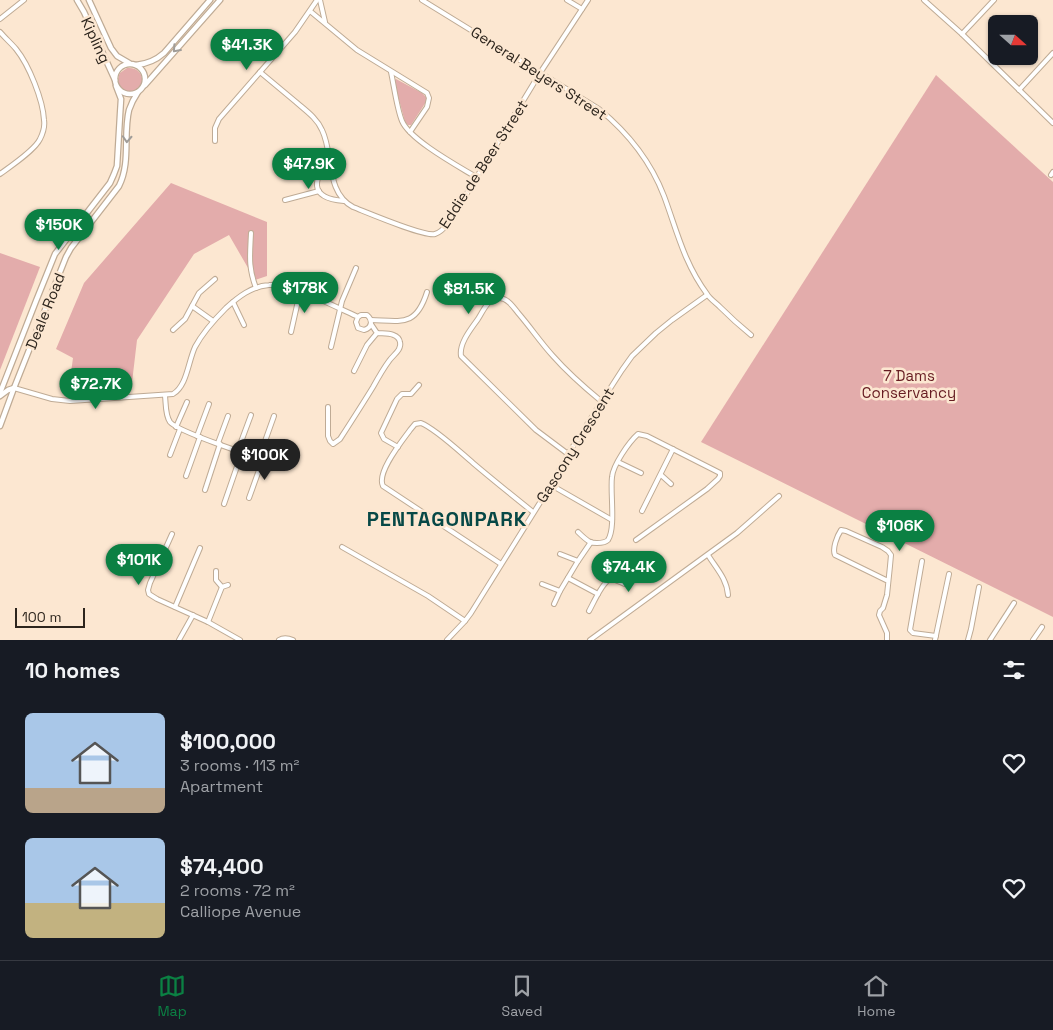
<!DOCTYPE html>
<meta charset="utf-8">
<style>
body{margin:0;font-family:"Space Grotesk",sans-serif;background:#20242c;color:#f1f3f6;height:100vh;display:flex;flex-direction:column;font-size:19px;white-space:nowrap}
*{box-sizing:border-box;margin:0}
p{font-size:16px;color:#9ea1a6}
.icon{flex:none;width:28px;height:28px;fill:none;stroke:currentColor;stroke-width:2;stroke-linecap:round;stroke-linejoin:round}
.map{position:relative;height:640px;overflow:hidden}
.details{display:flex;flex-direction:column;background:#171b24;flex:1}
.details>*{flex:none}
.needle{width:32px;rotate:111deg}
.fabs{position:absolute;left:988px;top:15px;display:grid;gap:10px}
.fabs a{display:grid;place-items:center;width:50px;height:50px;border-radius:8px;background:#171b24;box-shadow:0 1px 4px #0004;font-size:25px}
.scale{position:absolute;left:15px;bottom:12px;width:70px;box-sizing:border-box;padding-left:5px;border:2px solid #2d251d;border-top:0;font-size:14px;line-height:18px;white-space:nowrap;color:#2d251d;-webkit-text-stroke:4px #fce7d1;paint-order:stroke}
.price{position:absolute;translate:-50% -42px;padding:0 11px;border-radius:18px;background:#0b8043;color:#fff;font-size:16px;line-height:32px;filter:drop-shadow(0 1px 2px #0008)}
.price::after{content:'';position:absolute;left:50%;top:30px;width:15px;height:11px;margin-left:-8px;background:inherit;clip-path:polygon(0 0,100% 0,50% 100%)}
.price.active{background:#222;color:#fff}
ul{padding:0;list-style:none}
li{display:flex;align-items:center;gap:15px;height:125px;padding:0 25px}
li span{display:grid;place-items:center;flex:none;width:140px;height:100px;border-radius:8px;color:#555}
li>.icon{margin-inline-start:auto}
span .icon{width:60px;height:60px;fill:#fffc;stroke-width:1}
li b{font-size:21px}
h2{display:flex;justify-content:space-between;align-items:center;height:60px;padding:0 25px;font-size:21px}
.tabs{display:flex;justify-content:space-around;align-items:center;height:70px;border-top:1px solid #363941;background:#171b24;font-size:14px;color:#9ea1a6}
.tabs a{display:grid;justify-items:center;gap:2px}
.tabs .active{color:#0b8043}
.map>svg:first-child{display:block}
</style>
<div class="map">
<svg width="1053" height="640" viewBox="0 0 1053 640">
<rect width="100%" height="100%" fill="#fce7d1"/>
<!-- green -->
<g fill="#e3acab">
<path d="M127,68c23,-2 19,33 -6,21 -3,-6 -4,-10 -1,-16z"/>
<polygon points="936,75 1053,182 1053,617 701,442"/>
<polygon points="396,79 422,93 427,98 426,102 411,125 408,125 405,122 394,81"/>
<polygon points="171,183 267,222 267,276 255,280 229,235 194,254 137,340 131,391 68,394 73,358 56,349 84,283"/>
<polygon points="0,253 40,267 0,370"/>
</g>
<g fill="none" stroke-linecap="round" stroke-linejoin="round">
<!-- minor casing -->
<g stroke="#bfab95" stroke-width="6">
<g id="minor">
<polyline points="320,0 325,22"/>
<path d="M422,0l177,109c28,23 52,53 65,87 13,35 20,67 43,98 3,5 9,9 13,13 10,10 20,19 31,28"/>
<polyline points="567,0 582,9"/>
<polyline points="924,0 962,34 1053,123"/>
<polyline points="310,11 357,50 427,93 429,98 427,107 410,132"/>
<polyline points="0,19 24,0"/>
<path d="M0,32c5,6 11,11 16,17 13,16 27,51 28,71 1,6 -1,13 -4,19 -5,11 -29,27 -40,35"/>
<polyline points="962,34 994,0"/>
<path d="M260,72c12,10 24,20 36,30 9,8 21,16 26,28 12,24 3,62 31,77 13,5 71,30 82,27 7,-2 11,-8 15,-13l90,-148 48,-73"/>
<path d="M391,72c3,14 6,37 11,49 8,19 56,45 74,56"/>
<polyline points="1019,90 1053,53"/>
<polyline points="215,141 215,128 219,119 295,32 317,0"/>
<path d="M329,154c-14,25 -23,44 15,47"/>
<polyline points="1051,175 1053,172"/>
<polyline points="285,200 319,191"/>
<path d="M251,233c-1,22 -3,34 5,55"/>
<polyline points="233,302 244,325"/>
<polyline points="192,306 213,321"/>
<path d="M371,320c31,1 45,7 56,-28"/>
<polyline points="173,330 185,319 199,293 215,279"/>
<polyline points="291,332 300,292"/>
<polyline points="331,347 342,301 356,268"/>
<polyline points="354,371 367,345 377,333 371,324"/>
<path d="M14,388l38,11 18,2 103,-7c14,-8 15,-32 22,-47 8,-15 19,-27 31,-39 12,-11 26,-22 43,-23 21,-2 69,23 89,32l3,-2h6c6,5 5,13 -3,15l-6,-2 -2,-6 2,-5"/>
<path d="M165,396c1,7 0,19 5,26 8,10 88,36 104,41l7,-3 10,-14"/>
<path d="M328,407v29l2,5 3,3 7,-5c11,-17 22,-34 33,-52 5,-9 10,-18 16,-26 4,-6 13,-11 11,-19 -2,-10 -16,-8 -23,-9"/>
<polyline points="176,427 187,402"/>
<polyline points="197,436 209,404"/>
<polyline points="218,443 228,416"/>
<polyline points="398,447 384,439 381,433 397,399 402,394 411,394 419,385"/>
<polyline points="238,450 251,415"/>
<path d="M568,454l-32,-24 -75,-74c-2,-13 10,-27 17,-37 5,-8 11,-22 21,-21 9,0 15,10 20,16 12,14 22,29 34,42 15,17 31,31 48,45"/>
<polyline points="170,455 180,429"/>
<polyline points="259,458 274,416"/>
<polyline points="618,462 641,473"/>
<polyline points="661,475 671,484"/>
<polyline points="186,476 200,437"/>
<polyline points="551,485 612,520"/>
<polyline points="205,490 220,444"/>
<polyline points="249,498 263,459"/>
<polyline points="224,504 242,452"/>
<polyline points="642,511 673,449"/>
<path d="M578,532c3,3 7,7 12,10 2,1 5,1 7,1 4,0 8,0 11,-3 8,-12 2,-48 4,-63 1,-12 17,-35 26,-43l9,2 73,37v3l-2,3 -11,10 -71,51"/>
<polyline points="172,534 150,583 148,590 149,594 157,599 208,622 240,640"/>
<polyline points="342,547 428,596 465,621"/>
<polyline points="560,554 578,561 591,542"/>
<path d="M708,555c8,13 19,24 20,40"/>
<polyline points="922,561 910,630 913,633 936,636"/>
<path d="M501,564l-118,-78c-7,-13 19,-45 27,-56l5,-6 6,-1c15,6 39,29 52,40 20,17 40,33 60,49"/>
<polyline points="216,571 216,580 222,587"/>
<polyline points="568,578 598,594"/>
<polyline points="542,584 560,591"/>
<polyline points="554,604 560,591 578,561"/>
<polyline points="175,607 200,548"/>
<path d="M589,611c4,-7 13,-28 20,-31 5,-2 12,3 16,4l7,-13"/>
<polyline points="208,622 222,587 228,585"/>
<polyline points="179,640 193,615"/>
<path d="M279,640c5,-3 9,-2 14,0"/>
<polyline points="447,640 465,621 471,613 551,485 568,454 622,370 632,356 656,333 672,320 707,295"/>
<polyline points="590,640 737,533 779,496"/>
<path d="M887,640v-7l-8,-18 1,-4 3,-3 4,-13 3,-29 1,-11 -3,-4 -6,-4 -36,-16 -5,-1c-4,6 -9,19 -6,25l53,26"/>
<polyline points="935,640 949,574"/>
<polyline points="968,640 971,629 979,587"/>
<polyline points="990,640 1014,603"/>
<polyline points="1033,640 1042,627"/>
</g>
</g>
<!-- tertiary casing -->
<g stroke="#bfab95" stroke-width="7">
<g id="tertiary">
<polyline points="77,0 84,12 115,80"/>
<polyline points="89,0 111,48 117,56 129,63"/>
<circle cx="130" cy="79" r="15"/>
<path d="M136,65c11,-1 19,-4 28,-12l46,-53"/>
<polyline points="145,85 220,0"/>
<polyline points="0,393 36,301 55,254 110,183 114,174 117,166 120,115 121,99 116,86"/>
<polyline points="0,396 8,390 14,388"/>
<path d="M0,426l14,-38 52,-131 5,-9 48,-62c12,-24 4,-51 10,-76 2,-6 5,-12 9,-18"/>
</g>
</g>
<!-- minor -->
<use href="#minor" stroke="#fff" stroke-width="4"/>
<!-- tertiary -->
<use href="#tertiary" stroke="#fff" stroke-width="4.5"/>
</g>
<!-- one-way arrows -->
<defs><path id="oneway-chevron" d="M-2-3.5L2.5 0L-2 3.5" fill="none" stroke-width="1.6" stroke-linecap="round" stroke-linejoin="round" transform="scale(1.25)"/></defs>
<g stroke="#a09d99">
<use href="#oneway-chevron" transform="translate(176 49) rotate(132)"/>
<use href="#oneway-chevron" transform="translate(127 139) rotate(93)"/>
</g>
<g text-anchor="middle" dominant-baseline="central" stroke-width="5" stroke-linejoin="round" paint-order="stroke">
<!-- street labels -->
<g font-size="15" fill="#2d251d" stroke="#fce7d1">
<text transform="translate(96 40) rotate(65)">Kipling</text>
<text transform="translate(539 73) rotate(33)">General Beyers Street</text>
<text transform="translate(483 164) rotate(-57)">Eddie de Beer Street</text>
<text transform="translate(45 311) rotate(-68)">Deale Road</text>
<text transform="translate(575 445) rotate(-58)">Gascony Crescent</text>
</g>
<!-- park labels -->
<g font-size="15" fill="#671c22" stroke="#fce7d1">
<text x="909" y="375">7 Dams<tspan x="909" dy="17">Conservancy</tspan></text>
</g>
<!-- district labels -->
<g font-size="20" font-weight="bold" letter-spacing="1" fill="#074846" stroke="#fce7d1">
<text x="447" y="519">PENTAGONPARK</text>
</g>
</g>
</svg>
<div class="fabs">
<a><svg class="needle" viewBox="-14 -14 28 28"><path d="M0-13l5 13h-10z" fill="#e53935"/><path d="M0 13l5-13h-10z" fill="#9ea1a6"/></svg></a>
</div>
<div class="scale">100 m</div>
<b class="price" style="left:247px;top:71px">$41.3K</b>
<b class="price" style="left:309px;top:190px">$47.9K</b>
<b class="price" style="left:59px;top:251px">$150K</b>
<b class="price" style="left:305px;top:314px">$178K</b>
<b class="price" style="left:469px;top:315px">$81.5K</b>
<b class="price" style="left:96px;top:410px">$72.7K</b>
<b class="price active" style="left:265px;top:481px">$100K</b>
<b class="price" style="left:900px;top:552px">$106K</b>
<b class="price" style="left:139px;top:586px">$101K</b>
<b class="price" style="left:629px;top:593px">$74.4K</b>
</div>
<section class="details">
<h2>10 homes<svg class="icon" aria-label="filters" viewBox="0 0 24 24"><path d="M4 7h16M4 17h16"/><circle cx="9" cy="7" r="2"/><circle cx="15" cy="17" r="2"/></svg></h2>
<ul>
<li><span style="background:linear-gradient(#a9c7e8 75%,#b9a48a 0)"><svg class="icon" aria-label="home" viewBox="0 0 24 24"><path d="M3 11l9-7 9 7M6 9v11h12V9"/></svg></span><div><b>$100,000</b><p>3 rooms · 113 m²</p><p>Apartment</p></div><svg class="icon" aria-label="heart" viewBox="0 0 24 24"><path d="M12 20l-8-8c-3-5 5-10 8-4 3-6 11-1 8 4z"/></svg></li>
<li><span style="background:linear-gradient(#a9c7e8 65%,#c2b280 0)"><svg class="icon" aria-label="home" viewBox="0 0 24 24"><path d="M3 11l9-7 9 7M6 9v11h12V9"/></svg></span><div><b>$74,400</b><p>2 rooms · 72 m²</p><p>Calliope Avenue</p></div><svg class="icon" aria-label="heart" viewBox="0 0 24 24"><path d="M12 20l-8-8c-3-5 5-10 8-4 3-6 11-1 8 4z"/></svg></li>
</ul>
</section>
<nav class="tabs">
<a class="active"><svg class="icon" aria-label="map" viewBox="0 0 24 24"><path d="M3 6l6-2 6 2 6-2v14l-6 2-6-2-6 2zM9 4v14M15 6v14"/></svg>Map</a>
<a><svg class="icon" aria-label="saved" viewBox="0 0 24 24"><path d="M7 4h10v16l-5-4-5 4z"/></svg>Saved</a>
<a><svg class="icon" aria-label="home" viewBox="0 0 24 24"><path d="M3 11l9-7 9 7M6 9v11h12V9"/></svg>Home</a>
</nav>
